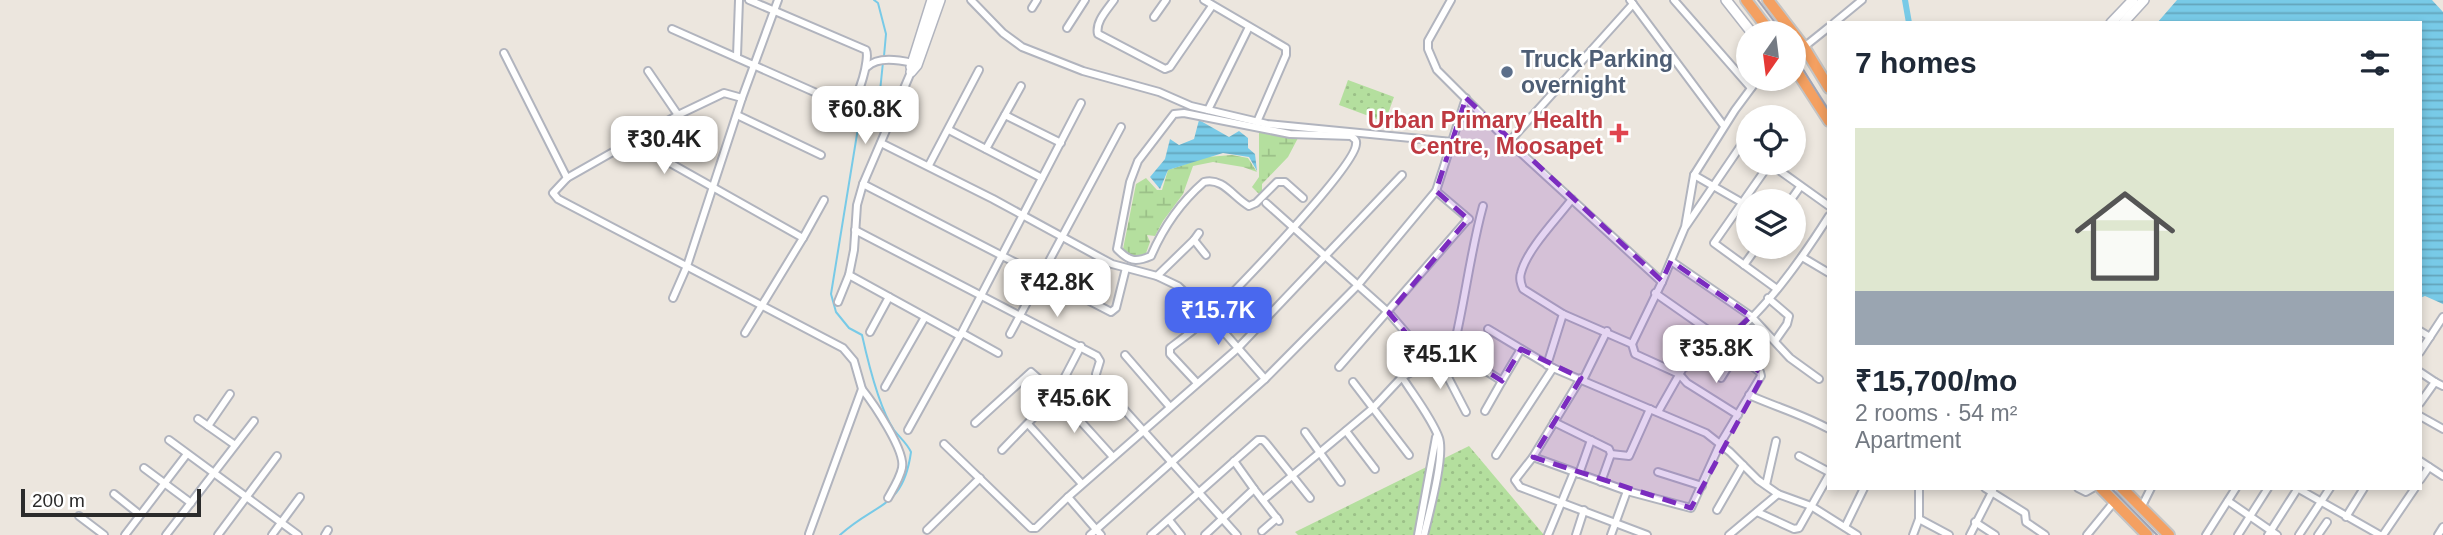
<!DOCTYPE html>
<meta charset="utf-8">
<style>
body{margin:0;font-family:Arial,sans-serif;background:#f2f2f3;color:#1f2937;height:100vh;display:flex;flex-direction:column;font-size:26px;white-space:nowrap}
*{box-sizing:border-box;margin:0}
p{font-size:23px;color:#747a83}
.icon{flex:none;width:38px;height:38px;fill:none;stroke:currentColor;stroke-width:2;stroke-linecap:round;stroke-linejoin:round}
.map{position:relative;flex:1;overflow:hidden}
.details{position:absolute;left:1827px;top:21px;width:595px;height:469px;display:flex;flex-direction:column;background:#fff;border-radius:0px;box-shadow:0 4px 10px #0003}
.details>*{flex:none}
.needle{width:46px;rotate:194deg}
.tools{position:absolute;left:1736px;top:21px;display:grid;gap:14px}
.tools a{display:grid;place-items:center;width:70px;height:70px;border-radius:50%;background:#fff;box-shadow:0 4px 10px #0003;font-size:35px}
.scale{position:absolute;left:21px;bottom:18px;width:180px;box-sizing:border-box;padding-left:7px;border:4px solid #2b2b2b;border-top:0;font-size:19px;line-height:24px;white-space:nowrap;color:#2b2b2b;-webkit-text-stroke:5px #fff;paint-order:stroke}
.price{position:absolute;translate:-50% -60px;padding:0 16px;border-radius:14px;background:#fff;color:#222;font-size:23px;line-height:46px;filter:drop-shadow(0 2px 4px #0008)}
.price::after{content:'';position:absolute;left:50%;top:42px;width:21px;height:16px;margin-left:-10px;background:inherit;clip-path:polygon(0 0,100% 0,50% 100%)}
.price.current{background:#4968ee;color:#fff}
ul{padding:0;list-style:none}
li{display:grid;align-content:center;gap:14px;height:371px;padding:0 28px}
li span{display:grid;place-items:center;height:217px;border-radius:0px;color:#555}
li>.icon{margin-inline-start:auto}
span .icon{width:126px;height:126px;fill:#fffc;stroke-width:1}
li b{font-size:30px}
h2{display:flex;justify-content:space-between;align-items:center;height:84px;padding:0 28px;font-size:30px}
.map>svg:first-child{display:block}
</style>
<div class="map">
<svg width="2443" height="535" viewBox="0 0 2443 535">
<defs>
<pattern id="grass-dots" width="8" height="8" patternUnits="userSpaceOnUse" patternTransform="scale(1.75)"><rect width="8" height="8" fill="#b4df9e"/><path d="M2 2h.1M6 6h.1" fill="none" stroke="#9bc088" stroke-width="1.8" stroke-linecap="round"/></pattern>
<pattern id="wetland-marsh" width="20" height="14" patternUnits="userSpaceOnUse" patternTransform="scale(1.75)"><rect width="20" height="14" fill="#b4df9e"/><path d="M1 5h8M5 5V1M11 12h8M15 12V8" fill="none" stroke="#9bc088"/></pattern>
<pattern id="water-rules" width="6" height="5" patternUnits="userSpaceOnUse" patternTransform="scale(1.75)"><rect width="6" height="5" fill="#78cae7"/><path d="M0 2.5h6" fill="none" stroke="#63a4bb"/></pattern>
</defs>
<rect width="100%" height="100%" fill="#ece6de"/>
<!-- grass -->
<g fill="url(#grass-dots)">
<polygon points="1348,80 1394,97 1385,122 1339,105"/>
<polygon points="1469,446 1544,535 1298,535 1295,532"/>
</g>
<!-- wetland -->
<g fill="url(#wetland-marsh)">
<polygon points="1259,131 1271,131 1298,138 1288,157 1262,184 1262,197 1252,187 1259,177"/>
<polygon points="1232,155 1248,158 1257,172 1243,167 1213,162 1193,166 1183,194 1163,221 1155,236 1147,235 1150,242 1145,256 1122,254 1136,184 1146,178 1157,190 1162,190 1168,170 1207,157"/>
</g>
<!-- water -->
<g fill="url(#water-rules)">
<polygon points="2177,0 2432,0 2443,12 2443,304 2425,296 2420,298 2420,23 2157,23"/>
<polygon points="1199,120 1229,137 1239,131 1248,138 1248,148 1255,154 1257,171 1249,157 1223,153 1168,170 1160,189 1150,177 1165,159 1170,139 1179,145 1194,139"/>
</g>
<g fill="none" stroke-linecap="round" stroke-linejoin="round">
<!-- stream -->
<g stroke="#78cae7" stroke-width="2">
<polyline points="874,0 878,3 886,34 884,56"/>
<path d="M840,535c36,-33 63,-26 71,-83 -4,-9 -11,-14 -17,-22 -15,-22 -26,-68 -32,-95l-13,-7 -13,-16 -5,-18 27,-166 21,-27 4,-39"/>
</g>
<!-- canal -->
<polyline stroke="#78cae7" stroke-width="6" points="1905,0 1909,23"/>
<!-- street casing -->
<g stroke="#b1b4be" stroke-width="10">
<g id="street">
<polyline points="971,0 1003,33 1022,47 1083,71 1159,92 1191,106 1267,124 1452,142"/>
<path d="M1114,0c-7,10 -19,22 -16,34l67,35 5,-2 42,-61"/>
<polyline points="1204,0 1286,48 1286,55 1257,122"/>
<path d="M1451,0l-23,41v8l9,21 72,72 153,140 -30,62 -69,-30 -40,-25c-2,-5 -4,-10 -2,-16 6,-24 36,-54 51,-74"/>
<polyline points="1674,0 1751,88"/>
<polyline points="1633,4 1724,126"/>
<polyline points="1032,8 1037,0"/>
<polyline points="1154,17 1166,0"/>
<polyline points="1834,23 1862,0"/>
<polyline points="1067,28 1085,0"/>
<path d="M672,29l167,74c3,0 8,1 11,0 9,-4 20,-45 16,-53l-117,-50"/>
<polyline points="1804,47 1829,27"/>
<polyline points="504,53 567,178"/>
<polyline points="737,56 739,0"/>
<path d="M867,67c11,-11 32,-7 46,-4"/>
<polyline points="648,71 678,115"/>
<polyline points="742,98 724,93 678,115 567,178 553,193 558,199 843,348 854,361 862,389 809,534"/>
<polyline points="1208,110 1249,27"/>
<polyline points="737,115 821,155"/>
<polyline points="1005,115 1061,143"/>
<polyline points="949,130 1042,178"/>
<polyline points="631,141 803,238 745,333"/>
<polyline points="1509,142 1633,4 1630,0"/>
<polyline points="881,143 993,199 1112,264 1157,276 1178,286 1210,316 1265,379"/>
<polyline points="986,149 1021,86"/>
<polyline points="1769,163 1829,206"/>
<polyline points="1770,163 1714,243 1777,289"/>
<polyline points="929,165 979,70"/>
<polyline points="1694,175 1741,202"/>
<polyline points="863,184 1111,312 1116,308 1126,268"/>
<polyline points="1436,191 1469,219"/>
<polyline points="1790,201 1800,187"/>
<polyline points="1266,203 1389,313 1431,362"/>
<polyline points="1686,226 1742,144 1748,148"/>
<polyline points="855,230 1097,356 1100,361 1096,374 1096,378 1237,535"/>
<polyline points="803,238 824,200"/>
<polyline points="1194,240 1206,255"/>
<polyline points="1802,257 1829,273"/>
<polyline points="1671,261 1751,316 1790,358 1819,379"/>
<polyline points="1744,265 1757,247"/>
<polyline points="849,275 960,336 1081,103"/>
<polyline points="1157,276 1194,240 1199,233"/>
<polyline points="1662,282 1685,227 1694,175 1735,110 1758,79"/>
<polyline points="1655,293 1725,342"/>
<polyline points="673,298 687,266 742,98 778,0"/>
<polyline points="1768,298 1789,316 1787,324 1775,341"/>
<polyline points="838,302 849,275 854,250 857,205 863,184 911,72"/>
<polyline points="1488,329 1553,368 1706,433 1730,452 1758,480 1778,494 1811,506 1857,535"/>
<polyline points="2420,331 2430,337"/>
<polyline points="870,332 889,297"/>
<polyline points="962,333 998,353"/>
<polyline points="1010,334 1121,127"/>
<polyline points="1632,344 1635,354 1679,374 1687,383 1738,415"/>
<polyline points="1453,350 1502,381 1521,349"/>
<polyline points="2420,352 2443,317"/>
<polyline points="1125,355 1170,407"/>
<polyline points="1438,358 1466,412"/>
<polyline points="1547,365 1563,314"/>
<polyline points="1339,367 1468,219"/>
<polyline points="2420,372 2435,382"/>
<path d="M1402,377c12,19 29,40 37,61 6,18 -10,76 -15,97"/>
<polyline points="1721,378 1736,354"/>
<polyline points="1583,380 1607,331"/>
<polyline points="1353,382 1409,455"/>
<path d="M1197,383l-27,-29v-6c14,-11 29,-21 41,-34 23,-22 145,-148 145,-170 1,-5 -2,-5 -5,-8l-61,-2 -106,-21 -10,1 -36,47 -8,21 -13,67c12,12 18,14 34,7 12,-28 30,-54 53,-74 19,-5 30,16 45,24l7,-3 21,-21h8l18,16"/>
<polyline points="885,387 925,317"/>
<path d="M862,389c11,14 44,62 40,79 -2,10 -9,21 -14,30"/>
<path d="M1749,395c27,12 55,20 80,34"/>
<polyline points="2420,403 2435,382 2443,386"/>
<polyline points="1485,411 1502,381"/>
<polyline points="1658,412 1683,368 1694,363 1702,362 1722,344"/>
<polyline points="2420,416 2443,429"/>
<polyline points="198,419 235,445"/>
<polyline points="1554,422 1609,449 1611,454 1601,482"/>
<polyline points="975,423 1031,372 1056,394 1113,457"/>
<polyline points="1028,424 1082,484"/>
<polyline points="208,426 230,394"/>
<polyline points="908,430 960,336"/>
<polyline points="1346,431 1375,469"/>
<polyline points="1305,432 1341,482"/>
<polyline points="169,440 298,535"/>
<polyline points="944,444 1031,528 1036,528 1068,497 1237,349 1402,175"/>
<polyline points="1002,450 1056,394 1081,346"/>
<polyline points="1611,454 1629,456 1650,409"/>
<polyline points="1496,455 1553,368"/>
<polyline points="1799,456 1829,472"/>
<polyline points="1533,457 1581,378"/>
<polyline points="1234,461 1254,489"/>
<polyline points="2420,461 2443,476"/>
<polyline points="144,468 191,503"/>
<polyline points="1658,472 1702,486"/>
<polyline points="1579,474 1591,440"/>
<polyline points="2420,480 2429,467"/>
<polyline points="1766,485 1776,441"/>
<polyline points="1985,488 2025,513 2026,522 2045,535"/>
<polyline points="2078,488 2086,492 2093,488"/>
<polyline points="2297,488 2380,535"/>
<polyline points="114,494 139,514"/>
<polyline points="1068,497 1101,535"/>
<path d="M1263,500l110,-92 29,-31 51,-27c12,-48 17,-97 30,-144"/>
<polyline points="2228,501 2277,535"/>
<polyline points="2141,508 2151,488"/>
<polyline points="1717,510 1743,465"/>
<polyline points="1757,512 1794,529 1799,528 1829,475"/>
<polyline points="79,516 104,535"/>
<polyline points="2346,517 2364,488"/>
<polyline points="1919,519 1949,535"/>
<polyline points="1169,520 1181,535"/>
<polyline points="1975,522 1995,535"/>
<polyline points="1845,527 1864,488"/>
<polyline points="927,530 980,478"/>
<polyline points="1262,531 1277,518"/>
<polyline points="125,535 187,454"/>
<polyline points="166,535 254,421"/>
<polyline points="218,535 277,456"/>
<polyline points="272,535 300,497"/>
<polyline points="325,535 328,530"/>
<polyline points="1090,535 1265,379 1357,286 1436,191 1466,98"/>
<polyline points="1151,535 1258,440 1263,440 1266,443 1310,498"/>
<polyline points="1205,535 1254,489 1279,521"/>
<polyline points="1418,535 1436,437"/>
<polyline points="1548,535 1574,472"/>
<polyline points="1576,535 1584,510"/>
<polyline points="1611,535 1627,491"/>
<path d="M1647,535l-127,-48 -5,-7 18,-23 94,34 64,17 29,-64 41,-68 -1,-4 -38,-28c42,-31 79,-84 107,-128"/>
<polyline points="1729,535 1778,494"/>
<polyline points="1913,535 1919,519 1919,488"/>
<polyline points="1970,535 1993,490"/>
<polyline points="2087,535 2114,502"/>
<polyline points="2206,535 2236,488"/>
<polyline points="2238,535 2268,488"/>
<polyline points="2268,535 2298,488"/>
<polyline points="2299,535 2330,488"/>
<polyline points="2318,535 2327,522"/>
<polyline points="2383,535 2415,488"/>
<polyline points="2438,535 2443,527"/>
</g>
</g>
<!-- secondary casing -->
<g stroke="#b1b4be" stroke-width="12">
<g id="secondary">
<polyline points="1726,0 1752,33"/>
<polyline points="2111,23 2133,0"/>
<polyline points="2123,23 2144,0"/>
<polyline points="911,67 932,0"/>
<polyline points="911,72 917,65 940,0"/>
</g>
</g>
<!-- highway casing -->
<g stroke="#c4c4c4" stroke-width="14">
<g id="highway">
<polyline points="1746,0 1771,33"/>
<polyline points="1768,0 1804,47 1829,88"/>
<polyline points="1794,67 1829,121"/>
<polyline points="2101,488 2147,535"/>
<polyline points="2122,488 2169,535"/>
</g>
</g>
<!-- street -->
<use href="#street" stroke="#fff" stroke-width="6"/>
<!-- secondary -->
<use href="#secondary" stroke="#fff" stroke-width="9"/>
<!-- highway -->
<use href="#highway" stroke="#f4a061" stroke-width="10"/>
<!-- rail -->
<g stroke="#a1a4b4" stroke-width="2">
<polyline points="1758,0 1783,33"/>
<polyline points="1794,55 1829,111"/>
<polyline points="2111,488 2157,535"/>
</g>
</g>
<!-- marked area -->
<path fill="#7b2cbf" fill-opacity="0.2" stroke="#7b2cbf" stroke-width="5" stroke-dasharray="14 9" stroke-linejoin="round" d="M1466,98l196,183 9,-20 80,55 -29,28 38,28v9l-69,127 -158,-51 48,-79 -60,-29 -19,32 -49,-31 -22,12 -42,-49 79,-94 -32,-28z"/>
<!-- markers -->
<circle fill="#5c6f8a" stroke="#fff" stroke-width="2.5" cx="1507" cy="72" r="7"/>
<path fill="#e0444e" stroke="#fff" stroke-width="2.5" d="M1615.5 122.5h7v7h7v7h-7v7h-7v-7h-7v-7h7z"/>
<g text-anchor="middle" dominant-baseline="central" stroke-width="5" stroke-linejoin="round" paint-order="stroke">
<!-- service labels -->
<g font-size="23" font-weight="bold" fill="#4e5e75" stroke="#fff" text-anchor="start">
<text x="1521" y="59">Truck Parking<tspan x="1521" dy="26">overnight</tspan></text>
</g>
<!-- health labels -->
<g font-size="23" font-weight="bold" fill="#be3a42" stroke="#fff" text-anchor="end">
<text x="1603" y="120">Urban Primary Health<tspan x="1603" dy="26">Centre, Moosapet</tspan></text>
</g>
</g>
</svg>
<div class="tools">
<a><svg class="needle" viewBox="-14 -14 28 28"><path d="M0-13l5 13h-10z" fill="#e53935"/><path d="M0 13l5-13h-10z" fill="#747a83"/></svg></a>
<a><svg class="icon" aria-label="locate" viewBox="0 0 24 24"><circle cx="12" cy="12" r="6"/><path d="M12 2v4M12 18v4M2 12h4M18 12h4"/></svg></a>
<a><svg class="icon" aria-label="layers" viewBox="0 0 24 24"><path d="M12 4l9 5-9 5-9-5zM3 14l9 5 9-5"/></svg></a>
</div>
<div class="scale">200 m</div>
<b class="price" style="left:865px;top:146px">₹60.8K</b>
<b class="price" style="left:664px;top:176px">₹30.4K</b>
<b class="price" style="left:1057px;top:319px">₹42.8K</b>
<b class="price current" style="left:1218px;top:347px">₹15.7K</b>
<b class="price" style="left:1716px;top:385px">₹35.8K</b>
<b class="price" style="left:1440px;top:391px">₹45.1K</b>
<b class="price" style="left:1074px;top:435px">₹45.6K</b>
<section class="details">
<h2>7 homes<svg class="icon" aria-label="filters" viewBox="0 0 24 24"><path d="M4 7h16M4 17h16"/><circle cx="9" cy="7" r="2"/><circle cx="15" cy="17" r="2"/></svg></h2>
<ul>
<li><span style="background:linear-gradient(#dfe7d0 75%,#9aa5b1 0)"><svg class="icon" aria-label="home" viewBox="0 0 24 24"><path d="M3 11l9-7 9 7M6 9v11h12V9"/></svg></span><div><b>₹15,700/mo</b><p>2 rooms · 54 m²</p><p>Apartment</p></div></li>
</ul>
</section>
</div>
